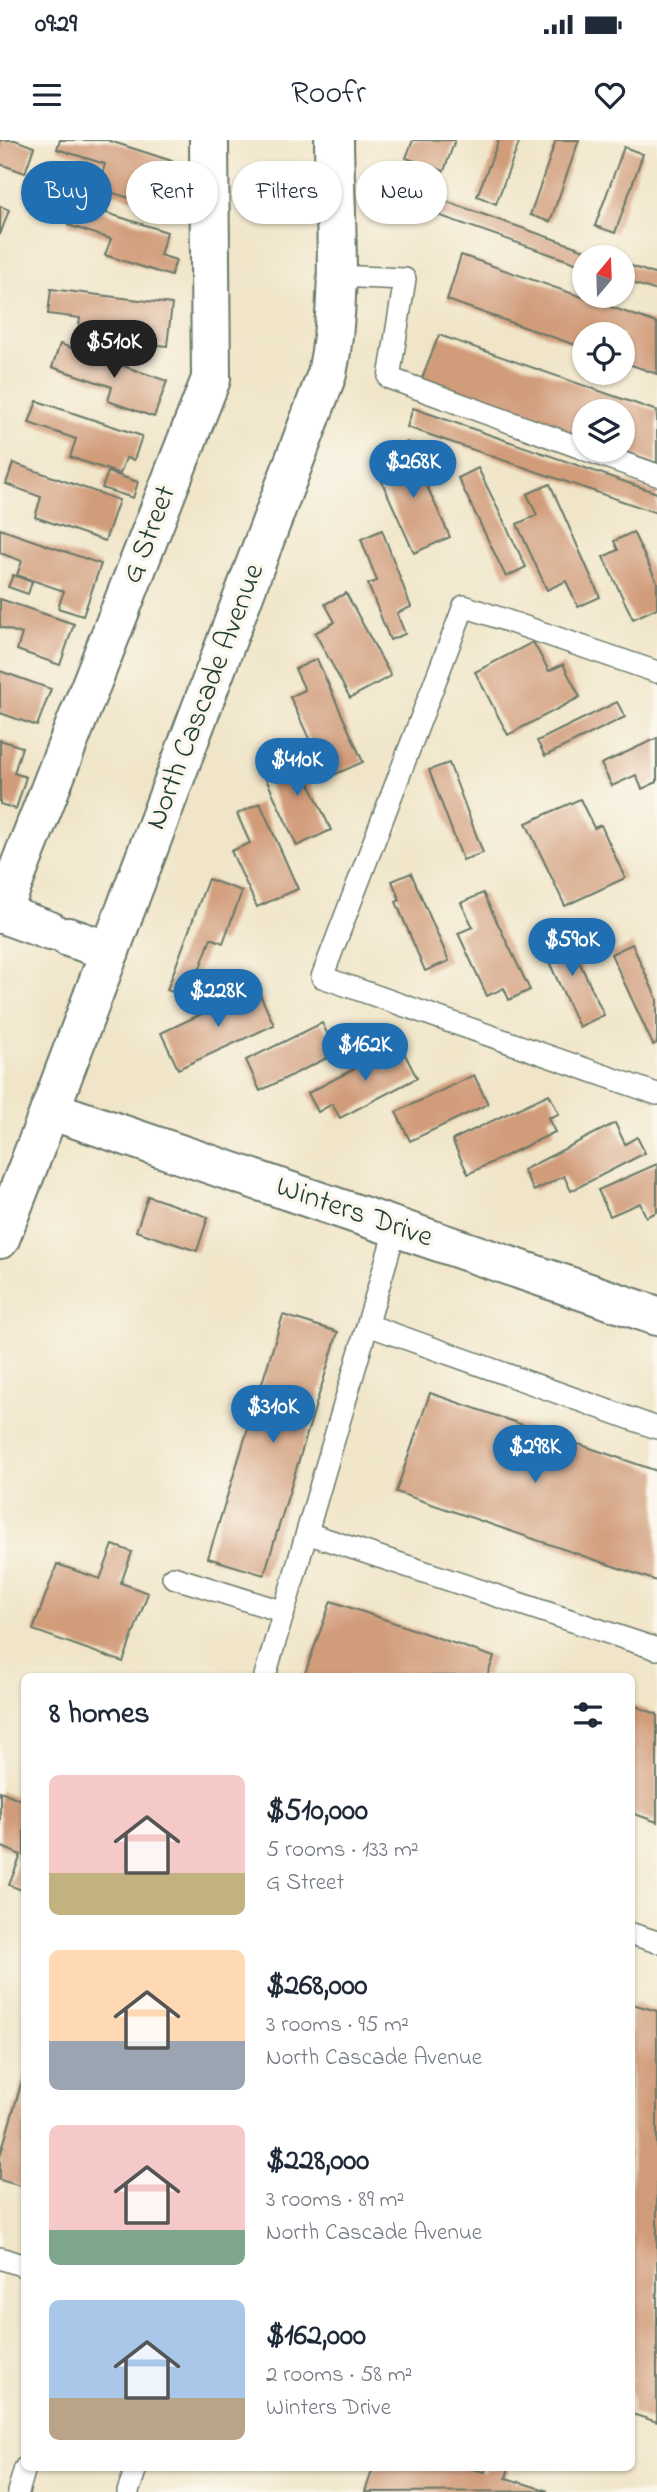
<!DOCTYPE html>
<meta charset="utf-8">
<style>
body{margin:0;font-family:"Indie Flower",sans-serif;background:#f6f6f7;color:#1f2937;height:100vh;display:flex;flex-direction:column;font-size:26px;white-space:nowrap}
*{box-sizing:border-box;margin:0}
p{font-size:23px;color:#747a83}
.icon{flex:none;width:38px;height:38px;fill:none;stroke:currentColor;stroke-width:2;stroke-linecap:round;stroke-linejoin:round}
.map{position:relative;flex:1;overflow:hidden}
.details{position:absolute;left:21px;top:1533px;width:614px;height:798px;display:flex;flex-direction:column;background:#fff;border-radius:10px;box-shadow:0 2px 5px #0004}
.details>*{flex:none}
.banner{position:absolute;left:21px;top:21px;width:616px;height:63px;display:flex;gap:14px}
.needle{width:46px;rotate:19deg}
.tools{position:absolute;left:572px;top:105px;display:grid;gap:14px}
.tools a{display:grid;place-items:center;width:63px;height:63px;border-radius:50%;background:#fff;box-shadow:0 2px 5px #0004;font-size:35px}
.price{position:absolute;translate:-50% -60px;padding:0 16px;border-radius:24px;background:#1f6fb2;color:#fff;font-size:23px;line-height:46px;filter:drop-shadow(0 2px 4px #0008)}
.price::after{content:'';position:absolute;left:50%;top:42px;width:21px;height:16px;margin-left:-10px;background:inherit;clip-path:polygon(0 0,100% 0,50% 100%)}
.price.active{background:#222;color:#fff}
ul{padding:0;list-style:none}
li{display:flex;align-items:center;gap:21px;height:175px;padding:0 28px}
li span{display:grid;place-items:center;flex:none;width:196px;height:140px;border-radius:10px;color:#555}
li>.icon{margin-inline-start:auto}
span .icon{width:84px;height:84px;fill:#fffc;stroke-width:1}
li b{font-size:30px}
h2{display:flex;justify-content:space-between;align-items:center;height:84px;padding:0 28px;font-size:30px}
.pill{padding:0 24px;border-radius:32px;background:#fff;box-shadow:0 2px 5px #0004;font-size:24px;line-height:63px}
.pill.active{background:#1f6fb2;color:#fff}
.status{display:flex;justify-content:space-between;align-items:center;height:49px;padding:0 35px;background:#fff;direction:ltr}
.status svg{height:19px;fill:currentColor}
header{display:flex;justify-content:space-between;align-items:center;height:91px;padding:0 28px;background:#fff;font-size:32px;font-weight:600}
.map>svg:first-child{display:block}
</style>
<div class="status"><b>09:29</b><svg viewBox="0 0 49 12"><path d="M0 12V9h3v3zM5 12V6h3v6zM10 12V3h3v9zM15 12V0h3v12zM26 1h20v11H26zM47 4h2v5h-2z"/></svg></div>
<header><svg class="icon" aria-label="menu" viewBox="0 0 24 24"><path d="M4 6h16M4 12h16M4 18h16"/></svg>Roofr<svg class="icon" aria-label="heart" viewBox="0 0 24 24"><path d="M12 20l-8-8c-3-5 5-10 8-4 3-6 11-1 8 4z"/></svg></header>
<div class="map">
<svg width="657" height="2352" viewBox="0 0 657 2352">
<rect width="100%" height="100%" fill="#fbf7ec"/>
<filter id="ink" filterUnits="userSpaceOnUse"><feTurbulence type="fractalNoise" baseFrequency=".0143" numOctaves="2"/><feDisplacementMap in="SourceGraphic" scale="14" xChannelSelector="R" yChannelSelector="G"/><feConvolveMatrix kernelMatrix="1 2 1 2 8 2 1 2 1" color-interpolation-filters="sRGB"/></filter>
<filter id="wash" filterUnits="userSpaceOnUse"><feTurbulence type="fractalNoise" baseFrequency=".00686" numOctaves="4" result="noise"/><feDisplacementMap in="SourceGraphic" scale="28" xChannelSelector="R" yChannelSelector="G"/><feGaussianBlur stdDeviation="1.57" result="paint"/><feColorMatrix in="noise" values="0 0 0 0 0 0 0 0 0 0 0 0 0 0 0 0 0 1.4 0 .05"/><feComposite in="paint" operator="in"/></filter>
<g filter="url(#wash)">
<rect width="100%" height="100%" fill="#f0e5c8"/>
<g id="blocks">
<!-- building -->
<g fill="#d19c7a">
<polygon points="0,0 15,0 34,7 25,33 0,24"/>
<polygon points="60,0 107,0 172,21 164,44 177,48 170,71 98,48 105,24 57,9"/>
<polygon points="413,0 455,0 444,31 406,18"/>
<polygon points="499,0 520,0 496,64 477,56"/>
<polygon points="556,0 579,0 550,82 530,75"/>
<polygon points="624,7 643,14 615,93 595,86"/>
<polygon points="442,60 605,117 584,117 584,126 435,74"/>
<polygon points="75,63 167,92 160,115 176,120 171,136 105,115 111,99 68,85"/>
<polygon points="0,66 9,70 0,95"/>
<polygon points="461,115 657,183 657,234 623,222 623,194 584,194 584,208 447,160"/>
<polygon points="623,123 657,135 657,151 623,140"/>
<polygon points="51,149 172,164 167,206 133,202 132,210 77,203 80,178 48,174"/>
<polygon points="439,195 657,271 657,323 623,311 623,271 584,271 584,298 421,241"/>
<polygon points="60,204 167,241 154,277 108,261 112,247 52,227"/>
<polygon points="37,261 142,296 134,320 126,318 120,334 70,317 76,299 29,283"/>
<polygon points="413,268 657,353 657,373 407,287"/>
<polygon points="407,302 450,397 414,413 378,333 393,326 387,312"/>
<polygon points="13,323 119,360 105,401 35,377 41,357 6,344"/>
<polygon points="478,328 526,427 506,437 458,338"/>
<polygon points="108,332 138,342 133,358 102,348"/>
<polygon points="550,344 600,457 578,467 566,441 547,450 517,384 537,375 527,354"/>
<polygon points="0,389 101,424 83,476 58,468 64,451 17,435 22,421 0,413"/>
<polygon points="382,390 411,467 397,473 405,494 390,500 368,444 377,441 361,399"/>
<polygon points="633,392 657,442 657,468 633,479 603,417 618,410 614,401"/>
<polygon points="13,435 32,442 28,454 8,447"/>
<polygon points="346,453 391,536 350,558 315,493 335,482 325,464"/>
<polygon points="0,459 74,484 60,525 17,510 22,494 0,487"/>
<polygon points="533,502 549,531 563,524 580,557 508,595 475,532"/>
<polygon points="317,519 363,622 327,638 290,557 305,550 295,529"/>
<polygon points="0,531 51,549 37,586 0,573"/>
<polygon points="617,562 625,577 545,616 537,601"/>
<polygon points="657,598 657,642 642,649 636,635 612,646 601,624"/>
<polygon points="0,600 22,607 14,633 26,637 16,669 0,664"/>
<polygon points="290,602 331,690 297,706 266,639 282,631 273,610"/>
<polygon points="449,623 483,713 463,720 429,630"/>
<polygon points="580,659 594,688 601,685 625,738 565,766 526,683"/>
<polygon points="260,663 298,749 257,767 231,711 250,703 237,674"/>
<polygon points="411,733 449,821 425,831 396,762 400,760 392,741"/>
<polygon points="208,739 242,751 223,803 211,798 189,858 167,850"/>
<polygon points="483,753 530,850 509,860 504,848 487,856 458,793 473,787 461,763"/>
<polygon points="564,789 604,875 579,887 539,800"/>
<polygon points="632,804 657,859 657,903 653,905 611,814"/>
<polygon points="257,848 274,885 178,929 161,893"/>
<polygon points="322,883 337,913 260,951 246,920"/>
<polygon points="400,905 417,938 340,978 332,964 318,972 308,953"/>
<polygon points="474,935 488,964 410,1001 396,972"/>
<polygon points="549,954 559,974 548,978 555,992 468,1034 452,1000"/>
<polygon points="615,983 625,1004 637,997 645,1013 571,1051 564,1036 534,1051 523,1030"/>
<polygon points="657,1024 657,1072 646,1077 640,1063 610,1076 598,1050"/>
<polygon points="148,1056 208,1077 197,1111 136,1091"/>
<polygon points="283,1175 338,1192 264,1435 208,1418"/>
<polygon points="430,1253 657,1331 657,1441 396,1352"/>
<polygon points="113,1405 132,1412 121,1443 148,1453 123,1522 33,1490 57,1424 100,1439"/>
<polygon points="331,1461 494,1517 487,1536 304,1536"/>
<polygon points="632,1565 657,1574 657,1682 632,1673"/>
<polygon points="0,1651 24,1661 24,1751 9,1745 21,1715 0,1706"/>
<polygon points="632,1864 657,1871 657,2282 632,2274"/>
<polygon points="24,1934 24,2047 0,2040 0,2016"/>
<polygon points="373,2328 468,2328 485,2332 486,2328 509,2328 506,2338 548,2351 365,2352"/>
</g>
</g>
</g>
<g filter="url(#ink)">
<use href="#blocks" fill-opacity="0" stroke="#687868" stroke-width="2"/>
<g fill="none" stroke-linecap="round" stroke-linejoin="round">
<!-- service casing -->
<g stroke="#687868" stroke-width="24">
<g id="service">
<polyline points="336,136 405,139 389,238 584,309"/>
<polyline points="586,310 657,335"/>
<polyline points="657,532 464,466 322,837 657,954"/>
<polyline points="368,1185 657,1288"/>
<polyline points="307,1393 657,1509"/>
<polyline points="173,1437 284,1472"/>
<polyline points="265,1536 396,1087"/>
<polyline points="632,1794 657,1802"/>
<polyline points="0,2118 24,2126"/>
<polyline points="18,2352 25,2328"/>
<polyline points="128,2352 136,2328"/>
</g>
</g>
<!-- minor casing -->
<g stroke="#687868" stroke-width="42">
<g id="minor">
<polyline points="0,773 50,791"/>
<polyline points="1,774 211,239 209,0"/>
<polyline points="68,797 110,811"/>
<path d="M50,970l277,-736c16,-77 8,-156 7,-234"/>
</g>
</g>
<!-- tertiary casing -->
<g stroke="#687868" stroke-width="42">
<polyline id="tertiary" points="0,1099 50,970 657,1176"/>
</g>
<!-- service -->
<use href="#service" stroke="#fff" stroke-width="21"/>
<!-- minor -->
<use href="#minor" stroke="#fff" stroke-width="38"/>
<!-- tertiary -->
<use href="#tertiary" stroke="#fff" stroke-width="38"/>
</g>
</g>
<g text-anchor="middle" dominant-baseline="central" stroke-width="7" stroke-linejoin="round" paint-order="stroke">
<!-- street labels -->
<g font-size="30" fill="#1f3d34" stroke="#fbf7ec">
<text transform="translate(150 395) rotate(-69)">G Street</text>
<text transform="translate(206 557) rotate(-69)">North Cascade Avenue</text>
<text transform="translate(354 1073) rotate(19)">Winters Drive</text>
</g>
</g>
</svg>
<div class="tools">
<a><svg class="needle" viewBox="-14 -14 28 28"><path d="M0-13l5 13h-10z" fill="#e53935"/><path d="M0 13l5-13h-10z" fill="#747a83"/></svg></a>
<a><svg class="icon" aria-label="locate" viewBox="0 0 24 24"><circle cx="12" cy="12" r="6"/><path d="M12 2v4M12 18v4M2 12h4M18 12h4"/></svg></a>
<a><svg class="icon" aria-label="layers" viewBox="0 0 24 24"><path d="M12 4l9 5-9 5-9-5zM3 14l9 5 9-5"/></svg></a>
</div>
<b class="price active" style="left:114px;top:240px">$510K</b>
<b class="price" style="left:413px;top:360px">$268K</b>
<b class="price" style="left:297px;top:658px">$410K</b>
<b class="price" style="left:572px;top:838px">$590K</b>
<b class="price" style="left:218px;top:889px">$228K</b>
<b class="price" style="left:365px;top:943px">$162K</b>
<b class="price" style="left:273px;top:1305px">$310K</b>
<b class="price" style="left:535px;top:1345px">$298K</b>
<div class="banner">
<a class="pill active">Buy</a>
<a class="pill">Rent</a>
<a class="pill">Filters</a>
<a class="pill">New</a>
</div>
<section class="details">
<h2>8 homes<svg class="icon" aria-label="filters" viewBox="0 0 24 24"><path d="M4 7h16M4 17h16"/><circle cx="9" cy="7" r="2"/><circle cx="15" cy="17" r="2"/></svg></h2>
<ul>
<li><span style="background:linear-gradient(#f6c9c9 70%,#c2b280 0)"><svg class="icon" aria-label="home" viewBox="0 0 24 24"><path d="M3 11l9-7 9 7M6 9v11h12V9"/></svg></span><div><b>$510,000</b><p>5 rooms · 133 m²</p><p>G Street</p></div></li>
<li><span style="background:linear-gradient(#ffd9b3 65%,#9aa5b1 0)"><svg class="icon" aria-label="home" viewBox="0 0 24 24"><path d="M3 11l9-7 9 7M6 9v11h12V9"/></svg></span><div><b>$268,000</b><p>3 rooms · 95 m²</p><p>North Cascade Avenue</p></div></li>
<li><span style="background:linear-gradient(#f6c9c9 75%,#7fa58c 0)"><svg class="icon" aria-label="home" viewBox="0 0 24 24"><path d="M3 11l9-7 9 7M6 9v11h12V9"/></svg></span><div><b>$228,000</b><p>3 rooms · 89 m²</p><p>North Cascade Avenue</p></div></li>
<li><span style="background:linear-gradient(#a9c7e8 70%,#b9a48a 0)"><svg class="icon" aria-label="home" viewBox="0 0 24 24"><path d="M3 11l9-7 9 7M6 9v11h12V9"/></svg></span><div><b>$162,000</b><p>2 rooms · 58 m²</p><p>Winters Drive</p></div></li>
</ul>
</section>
</div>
